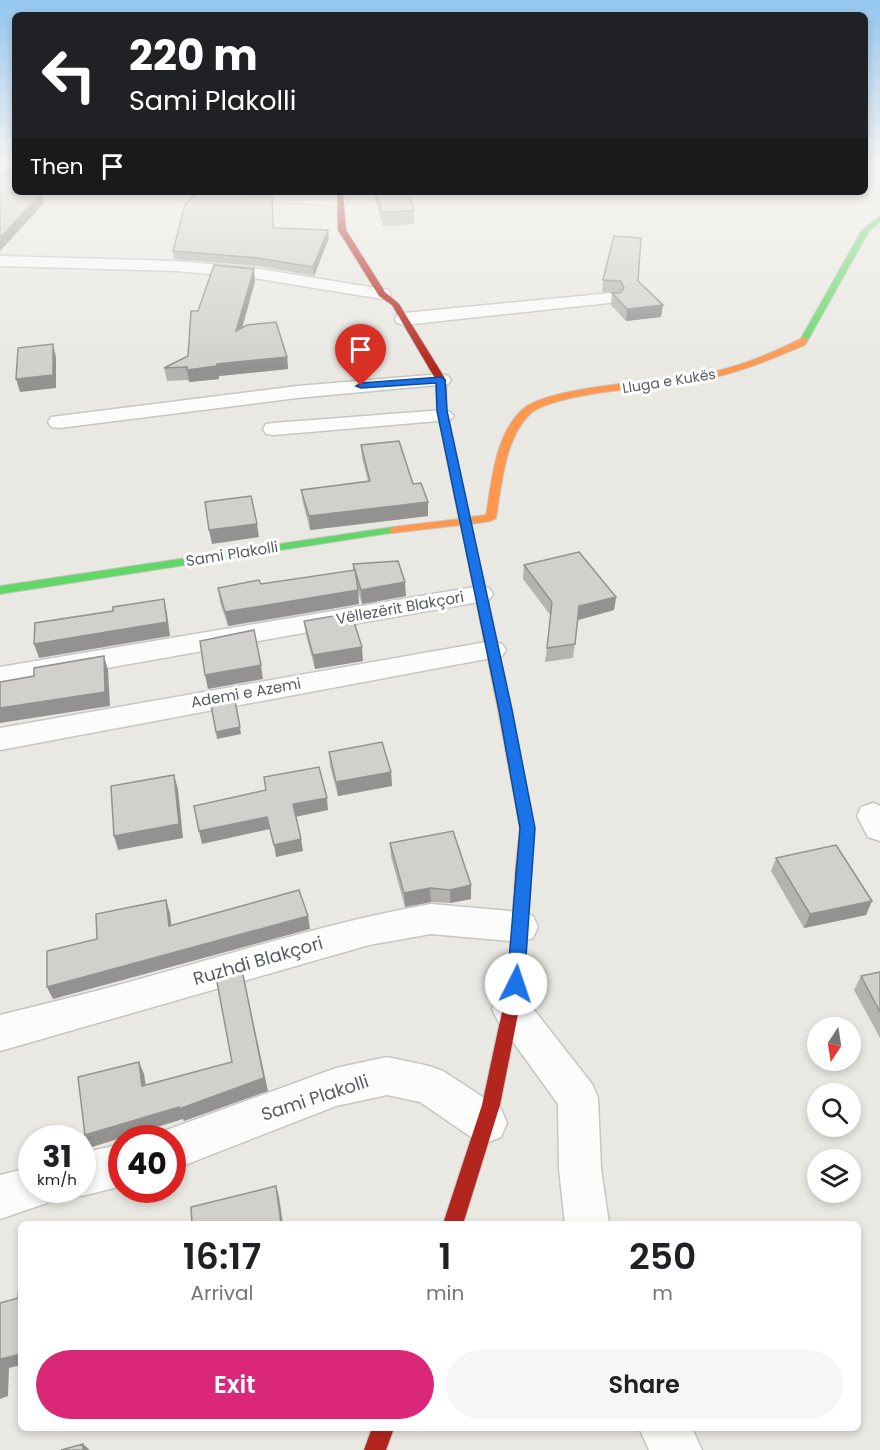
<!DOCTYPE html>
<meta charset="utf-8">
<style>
:root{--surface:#fff;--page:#f6f6f6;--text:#202124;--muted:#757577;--accent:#db2777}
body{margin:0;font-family:Poppins,sans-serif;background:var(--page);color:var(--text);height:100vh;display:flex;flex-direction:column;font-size:22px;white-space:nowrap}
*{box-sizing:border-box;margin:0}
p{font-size:20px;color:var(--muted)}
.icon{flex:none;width:33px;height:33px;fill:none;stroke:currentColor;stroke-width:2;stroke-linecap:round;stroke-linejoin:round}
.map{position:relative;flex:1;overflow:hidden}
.drawer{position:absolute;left:18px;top:1221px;width:843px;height:210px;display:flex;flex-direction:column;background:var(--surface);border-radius:9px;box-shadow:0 3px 9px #0003}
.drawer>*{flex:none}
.guide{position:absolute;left:12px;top:12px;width:856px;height:183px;border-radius:9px;box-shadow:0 3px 9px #0003;background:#202124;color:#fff;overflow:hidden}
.needle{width:39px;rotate:192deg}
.controls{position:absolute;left:807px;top:1017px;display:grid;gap:12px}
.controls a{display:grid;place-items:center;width:54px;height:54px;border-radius:50%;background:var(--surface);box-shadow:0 3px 9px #0003;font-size:30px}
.speed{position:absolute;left:18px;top:1125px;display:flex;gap:12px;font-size:30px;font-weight:700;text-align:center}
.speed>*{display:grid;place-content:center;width:78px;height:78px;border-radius:50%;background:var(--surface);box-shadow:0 3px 9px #0003;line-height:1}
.speed small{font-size:15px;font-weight:400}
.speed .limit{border:9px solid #d22;background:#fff;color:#111}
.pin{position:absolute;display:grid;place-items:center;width:51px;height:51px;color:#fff;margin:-62px -26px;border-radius:50% 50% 50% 0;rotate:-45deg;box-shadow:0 0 6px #0007}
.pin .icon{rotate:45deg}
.me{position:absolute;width:66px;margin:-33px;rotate:4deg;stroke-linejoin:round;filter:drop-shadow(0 0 4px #0008)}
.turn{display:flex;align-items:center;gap:21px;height:126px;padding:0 18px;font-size:27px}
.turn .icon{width:78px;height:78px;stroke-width:2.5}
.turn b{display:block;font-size:42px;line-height:51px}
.then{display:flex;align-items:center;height:57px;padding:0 18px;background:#0003;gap:12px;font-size:22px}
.eta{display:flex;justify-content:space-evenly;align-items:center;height:102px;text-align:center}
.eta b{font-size:36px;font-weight:600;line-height:42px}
.action{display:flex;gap:12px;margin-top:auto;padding:12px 18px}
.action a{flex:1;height:69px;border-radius:36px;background:var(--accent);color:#fff;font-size:24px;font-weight:600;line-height:69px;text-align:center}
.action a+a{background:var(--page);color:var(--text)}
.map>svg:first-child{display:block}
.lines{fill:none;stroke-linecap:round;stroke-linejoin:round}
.street-casing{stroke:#c6c6c4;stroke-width:3}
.fast-casing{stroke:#c5c6c4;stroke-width:2}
.slow-casing{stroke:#c5c6c4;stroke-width:2}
.jam-casing{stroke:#c5c6c4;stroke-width:2}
.street{fill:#fcfcfb;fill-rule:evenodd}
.fast{fill:#63d668;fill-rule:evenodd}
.slow{fill:#ff974d;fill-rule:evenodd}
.jam{fill:#b3261e;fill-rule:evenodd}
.wall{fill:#b5b3b0}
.shaded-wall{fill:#939290}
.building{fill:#d2d0cd;stroke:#939290;stroke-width:1.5}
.route{fill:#1a73e8;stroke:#114b97;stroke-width:1.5}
.labels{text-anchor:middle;stroke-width:6;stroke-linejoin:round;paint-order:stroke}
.far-street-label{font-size:14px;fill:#585c61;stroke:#fff}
.street-label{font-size:15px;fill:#585c61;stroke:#fff}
.near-street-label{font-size:18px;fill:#585c61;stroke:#fff}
</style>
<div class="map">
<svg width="880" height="1450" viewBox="0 0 880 1450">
<rect width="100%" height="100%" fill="#eae8e2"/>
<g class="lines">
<defs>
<g id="street">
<path d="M191,192h78l71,4 8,5 -8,5 -142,-10z"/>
<path d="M0,256l176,5 78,7 128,21 6,1 3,4 -3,4 -6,1 -128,-21 -78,-7 -176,-5z"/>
<path d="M612,293l6,1 3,4 -3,4 -214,23 -7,-2 -2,-4 2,-4 7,-2z"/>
<path d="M441,374l7,2 3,4 -3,4 -151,14 -238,30 -8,-1 -3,-5 3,-5 8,-1 238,-30z"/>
<path d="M443,410l7,2 4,4 -4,4 -176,15 -8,-1 -3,-5 3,-5 8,-1z"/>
<path d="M480,586l9,2 4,6 -4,6 -489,87v-20z"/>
<path d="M492,641l10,3 4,6 -4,6 -502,94v-22z"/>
<path d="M873,803l7,3v35l-12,-4 -11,-21 4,-9z"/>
<path d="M431,904l89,8 13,4 5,11 -5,11 -13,4 -89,-8 -62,11 -369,106v-36c49,-12 98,-24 147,-38 94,-26 187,-56 284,-73z"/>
<path d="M511,992l13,5 68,87 6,14 3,71 8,55h-44l-6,-55 -1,-65 -60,-83 -6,-12 6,-12z"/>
<path d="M387,1057l42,9 14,5 58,38 6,14 -6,14 -15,6 -15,-6 -51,-35 -33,-7 -51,11 -164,64v-32h-17l2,-4 15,-6 164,-60z"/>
<path d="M122,1144v42l-40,10 -15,-6h15v-37z"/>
<path d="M32,1167v23h21l-6,13 -47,16v-44z"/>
<path d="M639,1428h53l10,22h-53z"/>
</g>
<g id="fast">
<path d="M880,216v6l-11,9 -61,109 -7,2 -1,-2 62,-110z"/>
<path d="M393,527l5,3 -1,2 -397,62v-8z"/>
</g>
<path id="slow" d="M804,337l4,3 -3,5c-29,12 -59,25 -90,32 -39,9 -163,14 -186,38 -25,26 -27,69 -33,103l-5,3 -20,3 41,186 22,118 -2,36 -3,4 -5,2 -5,-2 -3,-4 4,-36 -22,-118 -37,-185 -68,8 -5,-3 5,-3 66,-8 -16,-80 2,-2 8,2 17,78 16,-2c6,-34 9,-81 37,-106 27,-23 140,-28 179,-35 35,-6 71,-21 102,-37z"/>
<g id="jam">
<path d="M337,192h6l3,38 39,62 14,12 47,76 1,31 6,28 -2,2 -8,-2 -6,-28 -1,-31 -44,-75 -13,-9 -41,-66z"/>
<path d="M524,858l5,2 3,4 -8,120 -24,121 -37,119h-20l39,-119 26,-121 8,-120 3,-4z"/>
<path d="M372,1428h22l-8,22h-22z"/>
</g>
</defs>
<!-- street casing -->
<use href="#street" class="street-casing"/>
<!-- fast casing -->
<use href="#fast" class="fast-casing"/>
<!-- slow casing -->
<use href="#slow" class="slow-casing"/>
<!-- jam casing -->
<use href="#jam" class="jam-casing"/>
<!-- street -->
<use href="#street" class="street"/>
<!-- fast -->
<use href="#fast" class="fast"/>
<!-- slow -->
<use href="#slow" class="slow"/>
<!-- jam -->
<use href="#jam" class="jam"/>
</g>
<!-- wall -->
<g class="wall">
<path d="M375,192h33l6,19v13l-31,2 -8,-27z"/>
<path d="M272,196l1,32 56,10 -15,38 -55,-10 -85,-7 -1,-8z"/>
<path d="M603,280l35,1 23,36 -35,4 -15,-16 1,-12h7l-17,-1z"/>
<path d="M255,281l-13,47 45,29 1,12 -69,7v3l-30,3v-2l-22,1 -3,-13 24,-12 10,-45z"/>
<path d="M361,445l52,39 15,32 -118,14 -7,-27 -2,-13 67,-9 -6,-23z"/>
<path d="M353,564l53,32 -44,8 -4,-12 1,12 -131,22 -8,-24 -2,-14 43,-4 92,-13z"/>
<path d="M524,565l92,32 -2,13 -36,10 -5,38 -28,4 6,-46 -28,-37z"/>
<path d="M304,621l59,40 -48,8 -9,-34z"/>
<path d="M329,752l62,20 1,14 -54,10 -8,-30z"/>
<path d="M390,843l81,56 -21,4 -19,-1 -26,5 -14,-50z"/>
<path d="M776,858l90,57 -62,13 -33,-57z"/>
<path d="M880,972v66l-26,-48 7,-14z"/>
</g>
<!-- shaded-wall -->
<g class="shaded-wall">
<path d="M14,167l1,9 -14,2 -1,-10z"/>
<path d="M42,193l2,10 -44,48v-13z"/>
<path d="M328,230l1,8 -15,38 -1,-9z"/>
<path d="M254,269l1,12 -17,62 -2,-12z"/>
<path d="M663,305l-2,12 -35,4 1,-12z"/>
<path d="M53,344l3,13v31l-36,4 -4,-13z"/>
<path d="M287,357l1,12 -69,7v3l-30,3 -2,-12 30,-6z"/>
<path d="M428,502v14l-118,14 -1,-14z"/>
<path d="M257,524l2,13 -47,7 -3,-14z"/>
<path d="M405,582l1,14 -44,8 -1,-14z"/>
<path d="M358,590l1,14 -131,22 -3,-14z"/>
<path d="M616,597l-2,13 -36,10 1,-14z"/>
<path d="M164,599l3,14 3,23 -131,22 -5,-14z"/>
<path d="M362,647l1,14 -48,8 -2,-14z"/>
<path d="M104,656l4,14 2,36 -110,17v-15z"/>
<path d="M261,665l2,14 -55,10 -3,-14z"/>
<path d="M240,727l1,7 -24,5 -1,-7z"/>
<path d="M391,772l1,14 -54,10 -2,-14z"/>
<path d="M174,775l4,14 5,49 -65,12 -4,-14z"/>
<path d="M327,798l1,12 -33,7 -2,-13z"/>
<path d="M267,817l3,12 -68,15 -3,-13z"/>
<path d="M301,839l2,12 -27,6 -2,-12z"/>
<path d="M471,885v14l-21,4v-13z"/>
<path d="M430,888l1,14 -26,5 -1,-14z"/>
<path d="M166,900l4,13 3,26 -4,-13z"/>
<path d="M872,901l-6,14 -62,13 6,-14z"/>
<path d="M308,916l2,13 -257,70 -6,-12z"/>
<path d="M242,970l26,121 -84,30 -1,-2 -91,28 -7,-12 94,-28 85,-29z"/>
<path d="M139,1062l5,12 4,25 -6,-13z"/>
<path d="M276,1186l3,11 4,27h-2z"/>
<path d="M21,1354v11l-12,3 -1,28 -8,3v-40z"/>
<path d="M83,1444l7,6h-7z"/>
</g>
<!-- building -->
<g class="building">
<path d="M2,164h13v23l-4,6h31l-42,45v-58l14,-2v-11l-14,1z"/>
<path d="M197,192h17l58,4 1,32 55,2 -15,37 -55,-9 -85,-7 12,-46z"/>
<path d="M376,192h32l6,19 -32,1z"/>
<path d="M614,236l27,2 -3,43 25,24 -36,4 -15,-16h8l4,-5 -3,-7 -18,-1z"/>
<path d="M214,265l40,4 -18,62 11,-6 29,-3 11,35 -70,7v2l-30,4v-3l-23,1 24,-12 3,-45h7z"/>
<path d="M53,344v31l-37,4 2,-31z"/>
<path d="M399,441l14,43 8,-1 7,19 -119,14 -8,-26 69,-9 -9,-36z"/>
<path d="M251,496l6,28 -48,6 -4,-28z"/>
<path d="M579,552l37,45 -37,9 -4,38 -28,4 5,-46 -28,-37z"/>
<path d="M398,561l7,21 -44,8 -8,-26z"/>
<path d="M355,570l3,20 -133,22 -7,-24 41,-8 2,4z"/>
<path d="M164,599l3,23 -133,22 1,-21 78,-12v-4z"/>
<path d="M351,613l11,34 -49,8 -9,-34z"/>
<path d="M254,630l7,35 -56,10 -5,-34z"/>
<path d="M104,656l1,36 -105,16v-26l34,-6v-8z"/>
<path d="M235,701l5,26 -24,5 -5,-27z"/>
<path d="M382,742l9,30 -55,10 -7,-30z"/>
<path d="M319,767l8,31 -34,6 8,35 -27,6 -7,-28 -68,14 -5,-25 72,-16 -2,-13z"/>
<path d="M174,775l5,49 -65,12 -3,-50z"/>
<path d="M453,831l18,54 -21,5 -20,-2 -26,5 -14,-50z"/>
<path d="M836,845l36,56 -62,13 -34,-56z"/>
<path d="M299,890l9,26 -261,71v-36l50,-12 -1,-25 70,-14 3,26z"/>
<path d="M242,970l22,108 -85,31v-2l-94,28 -7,-58 61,-15 3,24 90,-24 -16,-85z"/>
<path d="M880,972v40l-19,-36z"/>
<path d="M276,1186l5,38h-89l-1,-17z"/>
<path d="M19,1285h2v69l-21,5v-56l18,-5z"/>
<path d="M83,1444v6h-22z"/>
</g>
<!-- sky -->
<linearGradient id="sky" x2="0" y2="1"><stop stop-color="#93c5ee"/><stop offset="0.45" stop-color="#f6f5f2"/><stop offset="1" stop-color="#f6f5f2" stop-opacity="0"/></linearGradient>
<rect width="880" height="367" fill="url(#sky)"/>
<!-- route -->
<path class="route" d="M441,377l4,3 2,31 65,299 23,118 -11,156 -2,6 -6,2 -6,-2 -3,-6 13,-156 -21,-118 -62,-299 -1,-28 -75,5 -5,-2 5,-3z"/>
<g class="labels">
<!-- far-street labels -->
<g class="far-street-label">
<text transform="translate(669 381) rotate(-9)" y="5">Lluga e Kukës</text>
</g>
<!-- street labels -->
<g class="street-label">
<text transform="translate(232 554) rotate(-9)" y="5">Sami Plakolli</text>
<text transform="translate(400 608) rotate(-10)" y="5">Vëllezërit Blakçori</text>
<text transform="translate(246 693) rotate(-10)" y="5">Ademi e Azemi</text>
</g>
<!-- near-street labels -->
<g class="near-street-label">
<text transform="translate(258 961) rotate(-16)" y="6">Ruzhdi Blakçori</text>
<text transform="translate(315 1098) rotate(-18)" y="6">Sami Plakolli</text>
</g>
</g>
</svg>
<div class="controls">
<a><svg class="needle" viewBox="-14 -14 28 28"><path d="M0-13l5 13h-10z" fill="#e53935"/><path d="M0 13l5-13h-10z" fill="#757577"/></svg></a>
<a><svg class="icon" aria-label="search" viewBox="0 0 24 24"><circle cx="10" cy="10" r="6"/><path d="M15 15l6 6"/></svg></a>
<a><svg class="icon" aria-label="layers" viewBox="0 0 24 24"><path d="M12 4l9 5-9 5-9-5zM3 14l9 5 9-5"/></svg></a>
</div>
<div class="speed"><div>31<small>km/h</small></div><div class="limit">40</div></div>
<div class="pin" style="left:361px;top:386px;background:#d93025"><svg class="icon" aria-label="arrive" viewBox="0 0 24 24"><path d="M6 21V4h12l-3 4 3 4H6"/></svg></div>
<svg class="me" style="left:516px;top:984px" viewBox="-20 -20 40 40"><circle r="19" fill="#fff"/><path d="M0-13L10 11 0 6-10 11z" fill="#1a73e8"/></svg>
<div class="guide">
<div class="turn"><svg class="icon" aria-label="left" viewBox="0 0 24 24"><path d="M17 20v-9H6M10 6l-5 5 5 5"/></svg><div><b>220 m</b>Sami Plakolli</div></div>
<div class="then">Then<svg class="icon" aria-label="arrive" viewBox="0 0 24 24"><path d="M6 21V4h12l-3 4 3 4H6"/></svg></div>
</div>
<section class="drawer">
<div class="eta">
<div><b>16:17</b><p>Arrival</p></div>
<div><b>1</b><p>min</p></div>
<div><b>250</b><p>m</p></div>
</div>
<div class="action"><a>Exit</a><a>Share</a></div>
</section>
</div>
